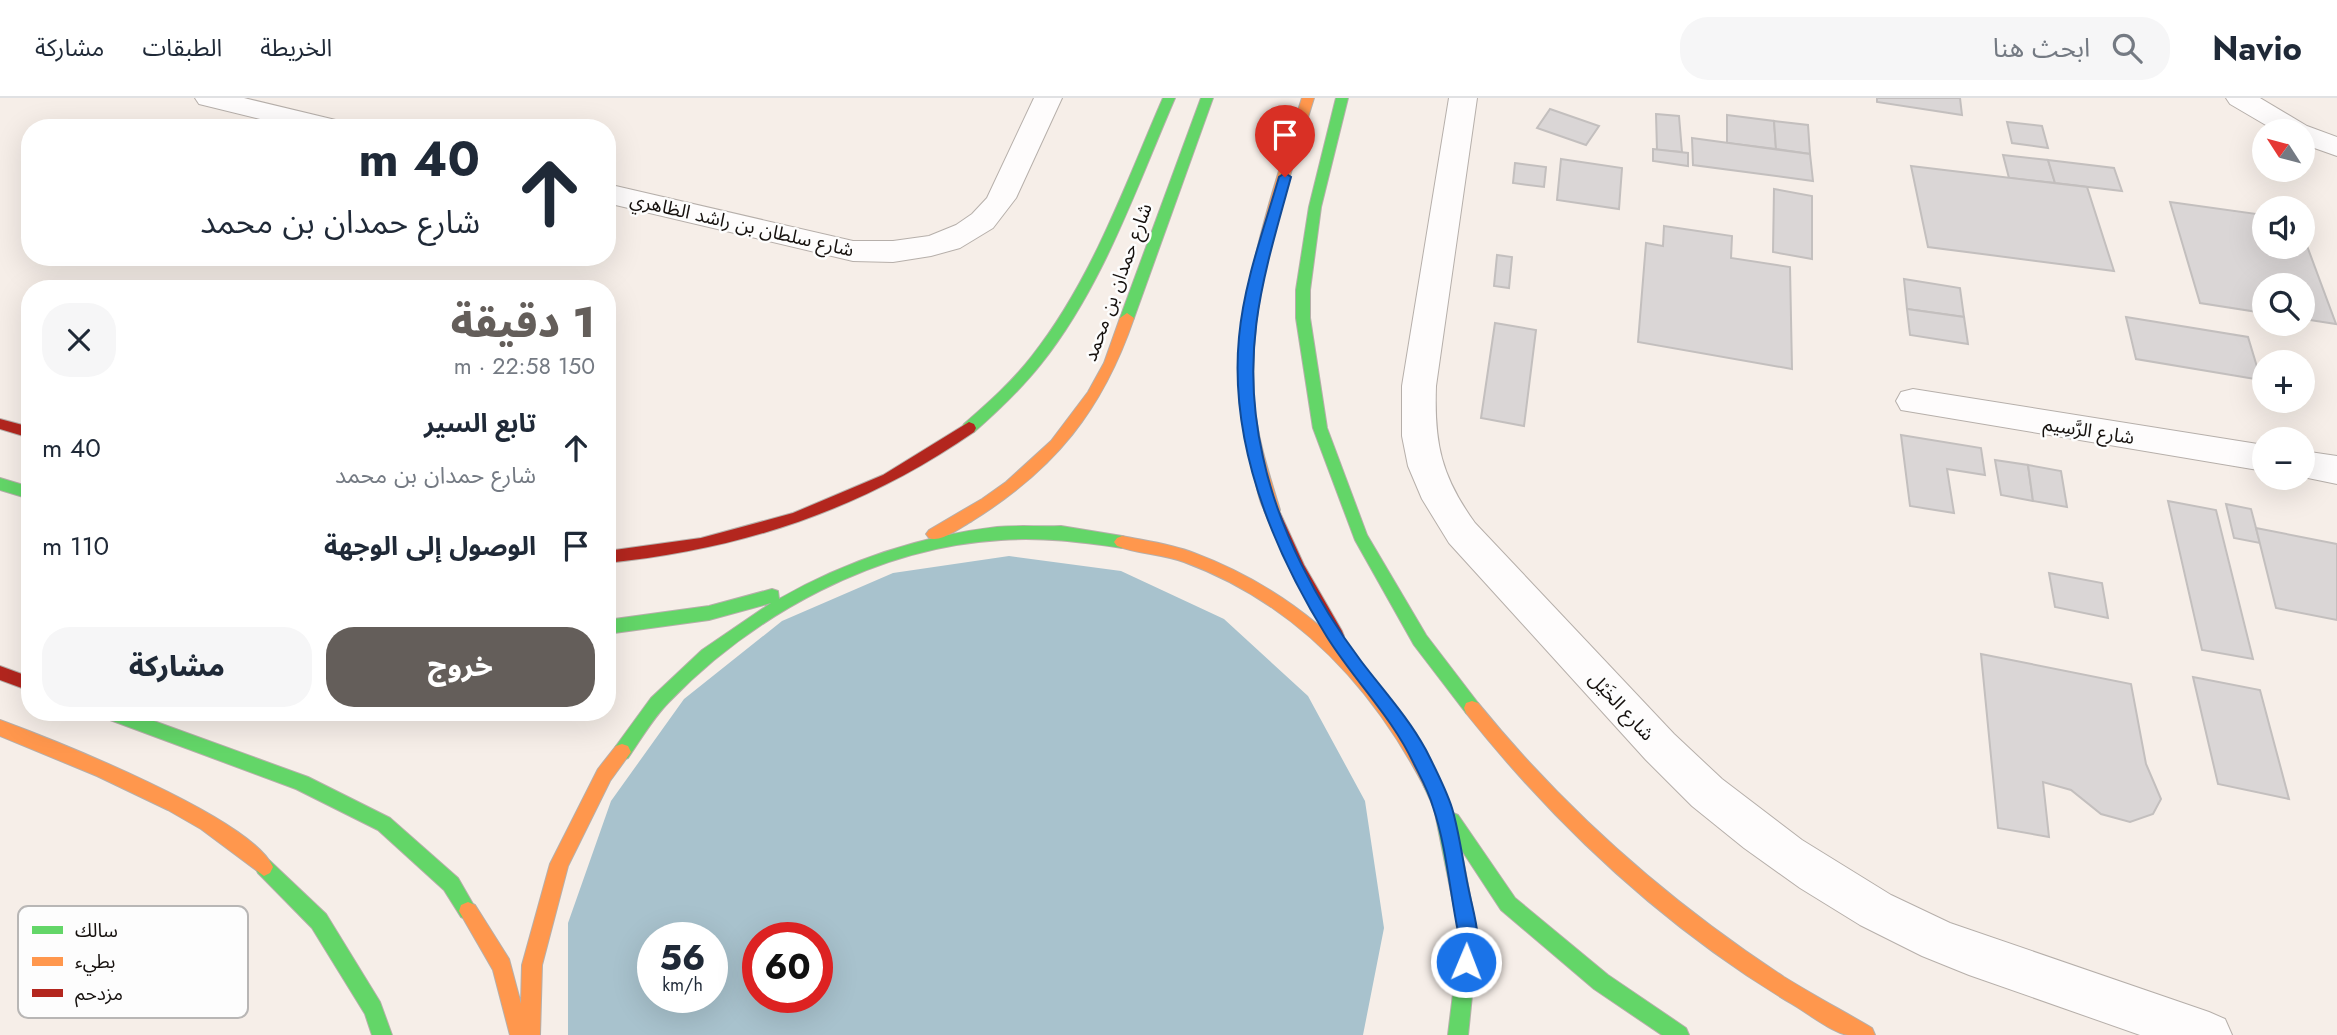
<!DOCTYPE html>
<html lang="ar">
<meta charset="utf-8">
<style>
:root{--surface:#fff;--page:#f6f6f7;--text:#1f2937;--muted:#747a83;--line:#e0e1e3;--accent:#645e5a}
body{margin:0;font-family:Jost,"Noto Sans Arabic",sans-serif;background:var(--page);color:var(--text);direction:rtl;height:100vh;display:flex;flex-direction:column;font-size:26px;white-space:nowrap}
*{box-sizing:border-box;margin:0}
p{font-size:23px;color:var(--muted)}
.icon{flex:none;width:38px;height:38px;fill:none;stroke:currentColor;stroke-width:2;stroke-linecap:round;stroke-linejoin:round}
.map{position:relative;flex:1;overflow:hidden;direction:ltr}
.details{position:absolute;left:21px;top:182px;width:595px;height:441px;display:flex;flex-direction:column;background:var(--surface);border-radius:28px;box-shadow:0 7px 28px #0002;direction:rtl}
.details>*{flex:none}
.top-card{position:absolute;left:21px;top:21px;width:595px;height:147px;border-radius:28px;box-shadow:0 7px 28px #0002;direction:rtl;background:#fff;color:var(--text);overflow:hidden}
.needle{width:46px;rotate:306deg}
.buttons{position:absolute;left:2252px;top:21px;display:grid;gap:14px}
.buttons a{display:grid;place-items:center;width:63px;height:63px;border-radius:50%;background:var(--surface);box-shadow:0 7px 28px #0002;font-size:35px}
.speed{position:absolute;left:637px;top:824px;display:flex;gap:14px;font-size:35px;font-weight:700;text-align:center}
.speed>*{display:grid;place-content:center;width:91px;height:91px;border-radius:50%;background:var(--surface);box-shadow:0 7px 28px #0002;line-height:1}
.speed small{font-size:18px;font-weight:400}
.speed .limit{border:10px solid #d22;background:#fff;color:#111}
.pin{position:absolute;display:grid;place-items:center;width:60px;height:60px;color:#fff;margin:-72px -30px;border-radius:50% 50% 50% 0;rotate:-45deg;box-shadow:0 0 7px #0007}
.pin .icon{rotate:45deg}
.me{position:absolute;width:77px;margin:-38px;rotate:1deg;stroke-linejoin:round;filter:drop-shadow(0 0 5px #0008)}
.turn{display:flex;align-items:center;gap:24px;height:147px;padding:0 21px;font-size:32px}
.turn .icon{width:91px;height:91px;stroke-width:2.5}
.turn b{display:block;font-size:49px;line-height:60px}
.round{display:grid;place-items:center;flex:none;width:74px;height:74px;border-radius:28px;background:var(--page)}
.headline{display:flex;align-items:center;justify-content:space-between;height:119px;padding:0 21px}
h1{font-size:42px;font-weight:800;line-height:52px;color:var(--accent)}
.cta{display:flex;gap:14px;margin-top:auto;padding:14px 21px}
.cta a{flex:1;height:80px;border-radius:28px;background:var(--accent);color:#fff;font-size:28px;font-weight:800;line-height:80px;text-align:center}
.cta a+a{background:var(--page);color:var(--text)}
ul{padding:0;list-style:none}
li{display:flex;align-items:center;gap:21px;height:98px;padding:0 21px}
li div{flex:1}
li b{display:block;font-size:26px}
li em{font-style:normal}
header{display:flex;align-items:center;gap:42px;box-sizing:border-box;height:98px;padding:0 35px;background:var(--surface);border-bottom:2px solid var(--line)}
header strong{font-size:33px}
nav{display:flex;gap:38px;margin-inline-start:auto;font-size:24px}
.search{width:490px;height:63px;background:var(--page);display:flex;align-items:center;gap:18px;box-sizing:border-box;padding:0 24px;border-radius:28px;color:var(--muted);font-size:26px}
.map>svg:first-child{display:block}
.water{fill:#a8c2cd;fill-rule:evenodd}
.building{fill:#dad6d6;stroke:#c3bfbe;stroke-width:2}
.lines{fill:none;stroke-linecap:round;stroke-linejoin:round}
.street-casing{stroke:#b6afaa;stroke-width:2}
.fast-casing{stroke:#b6afaa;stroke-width:2}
.slow-casing{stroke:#b6afaa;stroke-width:2}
.jam-casing{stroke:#b6afaa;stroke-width:2}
.street{fill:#fefcfc;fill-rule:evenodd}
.fast{fill:#63d668;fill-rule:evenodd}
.slow{fill:#ff974d;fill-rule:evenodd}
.jam{fill:#b3261e;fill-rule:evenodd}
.route{fill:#1a73e8;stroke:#114b97;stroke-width:2}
.labels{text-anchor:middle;stroke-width:5;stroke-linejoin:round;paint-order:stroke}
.street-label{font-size:19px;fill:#16110e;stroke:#fdfdfd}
.key{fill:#fdfdfd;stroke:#b8b6b5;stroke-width:2}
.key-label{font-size:19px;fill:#16110e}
</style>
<header>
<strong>Navio</strong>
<div class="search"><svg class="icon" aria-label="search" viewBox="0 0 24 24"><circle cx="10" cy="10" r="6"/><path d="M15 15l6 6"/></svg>ابحث هنا</div>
<nav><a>الخريطة</a><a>الطبقات</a><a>مشاركة</a></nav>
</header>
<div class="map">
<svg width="2337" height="937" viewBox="0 0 2337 937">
<rect width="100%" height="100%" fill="#f6eee8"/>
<!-- water -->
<path class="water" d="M1009,458l112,15 103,48 84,77 57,105 19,127 -21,107h-795v-112l43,-122 73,-102 98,-78 111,-48zM653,840h59v60h-59zM758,840h59v60h-59z"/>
<!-- building -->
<g class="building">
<path d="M1877,0h83l2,17 -85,-13z"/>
<path d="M1550,11l49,17 -13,19 -49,-17z"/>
<path d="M1656,16l23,2 3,36 -25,-2z"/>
<path d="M1727,17l47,6 2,28 -49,-6z"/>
<path d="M1774,23l34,4 2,29 -34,-5z"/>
<path d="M2007,24l35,4 6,22 -36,-5z"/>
<path d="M1692,40l118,16 3,27 -120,-16z"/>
<path d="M1653,51l35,4v13l-35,-5z"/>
<path d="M2003,57l45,5 7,23 -46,-5z"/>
<path d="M1561,61l61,9 -3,41 -62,-9z"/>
<path d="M2048,62l66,8 8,23 -67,-8z"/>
<path d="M1515,65l31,4 -2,20 -31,-4z"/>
<path d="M1911,68l176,21 27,84 -186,-24z"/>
<path d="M1774,91l38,7v63l-39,-7z"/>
<path d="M2170,104l94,13v32h39v-12l33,89 -33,-5v-34h-39v28l-64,-10z"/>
<path d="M1664,128l68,10 -1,22 59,9 2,102 -154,-27 8,-99 17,3z"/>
<path d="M1497,157l15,2 -3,31 -15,-2z"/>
<path d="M1904,181l56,9 4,29 -57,-8z"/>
<path d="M1907,211l57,8 4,27 -58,-9z"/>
<path d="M2126,219l122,20 13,43 -125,-21z"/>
<path d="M1495,225l41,7 -12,96 -43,-8z"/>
<path d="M1901,337l80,13 4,27 -38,-6 7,44 -44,-7z"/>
<path d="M1995,362l33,5 5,36 -32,-6z"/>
<path d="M2028,367l33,6 6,36 -34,-6z"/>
<path d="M2168,403l48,9 37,149 -51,-9z"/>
<path d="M2226,406l25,5 9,34 -26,-5z"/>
<path d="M2256,430l81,16v76l-61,-12z"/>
<path d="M2049,475l53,10 6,35 -53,-11z"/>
<path d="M1981,556l150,30 15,80 15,35 -8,15 -23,8 -29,-8 -30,-24 -28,-8 6,55 -51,-9z"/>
<path d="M2193,579l67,13 29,109 -71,-15z"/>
</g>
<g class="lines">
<defs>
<g id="street">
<path d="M195,0h49l100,24 4,6h-51l-98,-24z"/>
<path d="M1034,0h28l-46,100 -23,30 -33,20 -29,8 -38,6 -40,-1 -246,-58v-19l246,57h40l36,-5 27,-11 16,-11 15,-16z"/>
<path d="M1449,0h28l-41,288c-2,57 5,90 39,137l199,211 48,45 80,61 89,55 59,28 259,89 16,7 7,16h-92l-171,-60 -47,-19 -62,-31 -60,-37 -56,-40 -52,-42 -46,-46 -197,-217 -27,-44 -14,-33 -6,-30v-50z"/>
<path d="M2226,0h34l47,28 30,11v19l-34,-12v-13h-27l-46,-27z"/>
<path d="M1913,291l351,56v26l-363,-61 -5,-9 5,-9z"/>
<path d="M2303,353l34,5v28l-34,-7z"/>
</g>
<g id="fast">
<path d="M1163,0h12c-39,90 -72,188 -134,266 -20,25 -43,47 -67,68h-10l-2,-4 2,-4c24,-21 48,-42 68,-68 60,-76 93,-171 131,-258z"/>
<path d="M1201,0h12l-79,220 -2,3h-10l-2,-3z"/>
<path d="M1336,0h12l-27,109 -11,83v28l17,110 40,107 59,100 52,68 2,5 -2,5 -6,2 -6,-2 -52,-68 -59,-105 -42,-112 -17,-110v-28l13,-83z"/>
<path d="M0,380l30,9v12l-30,-9z"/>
<path d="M1061,428l61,10 5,2 3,4 -3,4 -5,2c-41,-6 -80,-11 -121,-8 -124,7 -247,74 -332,162 -16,16 -28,37 -41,56l-6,2 -6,-2 -3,-6 3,-6 35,-48 51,-48 69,-47 -62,17 -102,14v-14l102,-14 63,-17 6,2 1,8c67,-38 141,-63 218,-72 21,-2 43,0 64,-1z"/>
<path d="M100,614h29l179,65 82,41 68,60 19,33 -2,6 -7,3 -7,-3 -17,-27 -66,-60 -82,-41 -194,-72z"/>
<path d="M1432,678l6,2 15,35 5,2 57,83 93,77 78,53 3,7h-27l-68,-46 -93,-79 -40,-61 17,88 -10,98h-20l12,-98 -26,-129 -11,-24 3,-6z"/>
<path d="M264,760l6,3 56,53 54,88 12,33h-20l-7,-21 -53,-86 -54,-55 -3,-6 3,-6z"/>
</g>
<g id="slow">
<path d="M1302,0h12c-30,98 -67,199 -60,303 3,37 15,73 26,109l-8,6c-12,-4 -14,-26 -17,-37 -39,-130 8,-257 47,-381z"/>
<path d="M1127,215l7,5c-32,93 -79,151 -162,203 -11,6 -31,22 -43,17l-3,-4 3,-4 53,-31 24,-17 45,-41 37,-49 16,-29 16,-45z"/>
<path d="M1122,438c24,5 49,8 72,17 112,42 190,121 244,225l3,6 -3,6 -6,2 -6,-2c-53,-103 -131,-187 -242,-228 -22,-8 -46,-8 -67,-16l-3,-4 3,-4z"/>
<path d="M1472,603l6,2c87,107 190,198 306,274 29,18 59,34 88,51l3,7c-9,0 -18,0 -27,0 -15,-2 -42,-23 -56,-31 -125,-75 -235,-177 -326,-291l-2,-5 2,-5z"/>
<path d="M0,622c54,20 252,98 273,147l-3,6 -6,3 -63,-47 -33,-19 -71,-34 -97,-40z"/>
<path d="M622,646l6,2 3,6 -21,29 -42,85 -26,99 -2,70h-30l-17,-65 -34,-59 2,-6 7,-3 7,3 34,54 12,45 1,-39 28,-101 48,-95 18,-23z"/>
</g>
<g id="jam">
<path d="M0,321l30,8v11l-30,-9z"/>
<path d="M969,324l5,2 2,4 -2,4c-113,78 -231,117 -367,131v-12l94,-13 92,-25 90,-38z"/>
<path d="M1272,406l5,2 27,59 38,66 2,5 -2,5 -6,2 -6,-2 -41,-74 -25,-57z"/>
<path d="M0,568l30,11v14l-30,-11z"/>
</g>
</defs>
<!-- street casing -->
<use href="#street" class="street-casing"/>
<!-- fast casing -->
<use href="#fast" class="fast-casing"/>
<!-- slow casing -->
<use href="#slow" class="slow-casing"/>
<!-- jam casing -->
<use href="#jam" class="jam-casing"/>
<!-- street -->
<use href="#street" class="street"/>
<!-- fast -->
<use href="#fast" class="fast"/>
<!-- slow -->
<use href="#slow" class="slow"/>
<!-- jam -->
<use href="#jam" class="jam"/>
</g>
<!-- route -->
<path class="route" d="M1285,75l6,4c-28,101 -52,174 -28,280 15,71 54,146 98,204 22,29 47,56 65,89 9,18 20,39 26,58 8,27 11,56 17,83 5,25 15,52 4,77l-7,3 -7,-3c-4,-12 2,-23 -1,-36 -8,-40 -12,-87 -25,-125 -4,-15 -12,-29 -19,-43 -22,-47 -60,-84 -87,-127 -55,-89 -98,-194 -88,-300 5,-55 25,-108 40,-160z"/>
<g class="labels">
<!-- street labels -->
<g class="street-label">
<text transform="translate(742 126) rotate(13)" y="7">شارع سلطان بن راشد الظاهري</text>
<text transform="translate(1117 184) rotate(-70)" y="7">شارع حمدان بن محمد</text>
<text transform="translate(2089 332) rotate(9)" y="7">شارع الرَّسِيم</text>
<text transform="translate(1622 608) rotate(47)" y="7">شارع الخَيْل</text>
</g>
</g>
<!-- legend -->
<rect x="18" y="808" width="230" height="112" rx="10" class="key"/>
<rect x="32" y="828" width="31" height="8" fill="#63d668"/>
<rect x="32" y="859" width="31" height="9" fill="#ff974d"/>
<rect x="32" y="891" width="31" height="8" fill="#b3261e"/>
<g class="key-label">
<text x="75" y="839">سالك</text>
<text x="75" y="870">بطيء</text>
<text x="75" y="902">مزدحم</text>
</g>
</svg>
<div class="buttons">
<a><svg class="needle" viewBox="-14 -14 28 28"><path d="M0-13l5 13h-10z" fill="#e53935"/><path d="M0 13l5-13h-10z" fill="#747a83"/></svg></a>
<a><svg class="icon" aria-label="sound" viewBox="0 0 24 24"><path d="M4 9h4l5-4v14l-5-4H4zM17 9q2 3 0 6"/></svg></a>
<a><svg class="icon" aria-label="search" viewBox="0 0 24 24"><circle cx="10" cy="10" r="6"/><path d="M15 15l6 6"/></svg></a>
<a>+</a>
<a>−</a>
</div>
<div class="speed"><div>56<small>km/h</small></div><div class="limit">60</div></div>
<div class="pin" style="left:1285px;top:79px;background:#d93025"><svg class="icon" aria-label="arrive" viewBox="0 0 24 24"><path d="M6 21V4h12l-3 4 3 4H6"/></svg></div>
<svg class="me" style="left:1466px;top:864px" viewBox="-20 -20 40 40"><circle r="17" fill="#1a73e8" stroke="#fff" stroke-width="3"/><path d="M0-11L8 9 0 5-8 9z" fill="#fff"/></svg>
<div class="top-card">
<div class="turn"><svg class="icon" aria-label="ahead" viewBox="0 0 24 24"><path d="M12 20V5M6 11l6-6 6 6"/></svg><div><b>40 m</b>شارع حمدان بن محمد</div></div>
</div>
<section class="details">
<div class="headline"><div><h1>1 دقيقة</h1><p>150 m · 22:58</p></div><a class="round"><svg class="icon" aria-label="close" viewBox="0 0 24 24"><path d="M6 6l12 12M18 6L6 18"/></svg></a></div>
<ul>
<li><svg class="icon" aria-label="ahead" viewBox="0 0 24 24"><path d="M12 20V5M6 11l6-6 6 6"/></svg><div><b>تابع السير</b><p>شارع حمدان بن محمد</p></div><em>40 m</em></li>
<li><svg class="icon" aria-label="arrive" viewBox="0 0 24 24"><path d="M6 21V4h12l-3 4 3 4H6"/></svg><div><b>الوصول إلى الوجهة</b></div><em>110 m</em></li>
</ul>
<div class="cta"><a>خروج</a><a>مشاركة</a></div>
</section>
</div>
